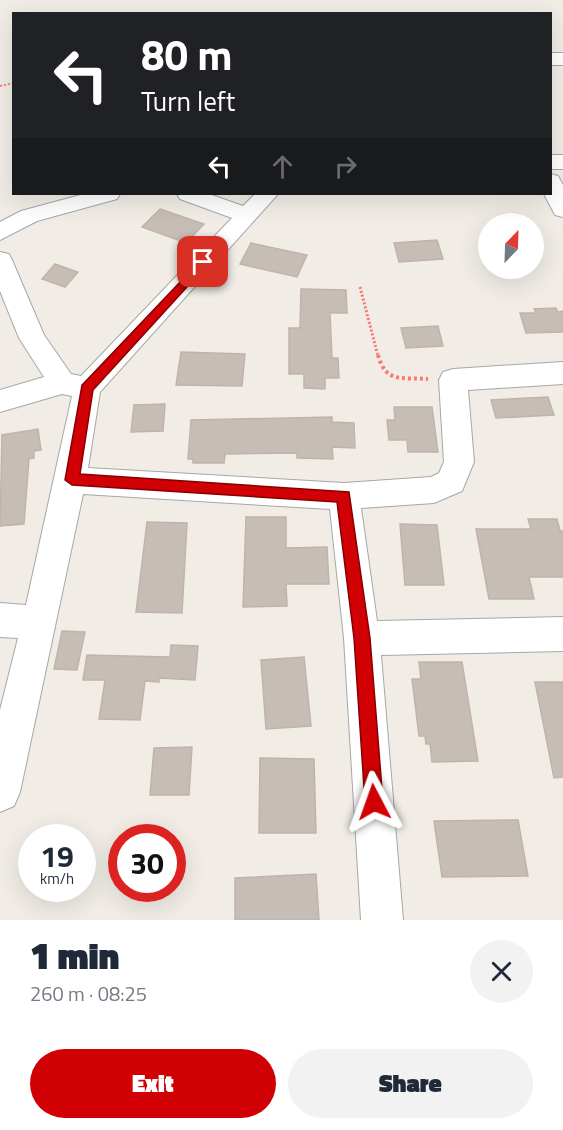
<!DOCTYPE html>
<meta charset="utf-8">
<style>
:root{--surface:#fff;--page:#f2f2f3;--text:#1f2937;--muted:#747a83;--accent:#d00004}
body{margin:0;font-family:"Titillium Web",sans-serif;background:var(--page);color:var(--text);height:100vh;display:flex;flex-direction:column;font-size:22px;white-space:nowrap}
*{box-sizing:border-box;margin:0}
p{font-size:20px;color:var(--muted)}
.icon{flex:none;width:33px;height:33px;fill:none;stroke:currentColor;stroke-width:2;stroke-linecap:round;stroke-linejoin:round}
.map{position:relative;height:920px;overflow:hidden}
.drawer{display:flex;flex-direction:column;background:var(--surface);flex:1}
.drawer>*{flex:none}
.guide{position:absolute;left:12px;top:12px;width:540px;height:183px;border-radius:0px;box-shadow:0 6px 24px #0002;background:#202124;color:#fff;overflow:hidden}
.needle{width:39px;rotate:23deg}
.fabs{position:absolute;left:478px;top:213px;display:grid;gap:12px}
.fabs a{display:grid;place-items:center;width:66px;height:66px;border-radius:50%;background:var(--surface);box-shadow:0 6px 24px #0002;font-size:30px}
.speed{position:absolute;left:18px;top:824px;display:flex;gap:12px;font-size:30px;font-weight:700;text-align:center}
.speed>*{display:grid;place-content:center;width:78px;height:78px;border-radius:50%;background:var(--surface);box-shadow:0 6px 24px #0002;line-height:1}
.speed small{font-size:15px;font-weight:400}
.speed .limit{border:9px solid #d22;background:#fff;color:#111}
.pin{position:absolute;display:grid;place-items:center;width:51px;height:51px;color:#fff;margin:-26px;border-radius:12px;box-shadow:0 3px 9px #0006}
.me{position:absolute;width:66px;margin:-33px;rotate:356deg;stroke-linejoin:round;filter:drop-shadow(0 0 4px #0008)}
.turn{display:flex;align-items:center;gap:21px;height:126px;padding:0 30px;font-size:27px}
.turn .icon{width:78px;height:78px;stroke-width:2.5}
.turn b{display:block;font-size:42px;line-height:51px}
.lanes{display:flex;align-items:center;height:57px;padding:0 30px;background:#0003;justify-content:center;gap:30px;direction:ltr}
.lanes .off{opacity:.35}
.round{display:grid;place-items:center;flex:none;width:63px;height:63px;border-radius:32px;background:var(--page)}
.summary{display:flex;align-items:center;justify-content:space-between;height:102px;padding:0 30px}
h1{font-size:36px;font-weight:800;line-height:45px}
.primary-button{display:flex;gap:12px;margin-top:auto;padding:12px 30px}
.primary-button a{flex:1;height:69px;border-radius:36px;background:var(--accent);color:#fff;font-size:24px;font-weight:800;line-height:69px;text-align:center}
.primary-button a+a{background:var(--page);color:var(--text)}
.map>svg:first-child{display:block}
.building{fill:#c5bdb6;stroke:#c2b3a9;stroke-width:1.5}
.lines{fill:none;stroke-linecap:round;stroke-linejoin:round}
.minor-casing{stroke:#a7a7a7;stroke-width:2}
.path-far2{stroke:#fa7a6e;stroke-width:2;stroke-dasharray:2 2;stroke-linecap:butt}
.path-far1{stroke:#fa7a6e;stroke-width:3;stroke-dasharray:2 2;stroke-linecap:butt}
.path{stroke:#fa7a6e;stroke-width:4;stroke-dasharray:3 3;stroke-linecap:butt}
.minor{fill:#fff;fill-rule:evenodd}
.route{fill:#d00004;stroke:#870003;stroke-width:1.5}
</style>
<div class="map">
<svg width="563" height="920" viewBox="0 0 563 920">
<rect width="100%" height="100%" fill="#f1ede6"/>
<!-- building -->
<g class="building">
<path d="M160,209l44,15 -18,19 -44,-16z"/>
<path d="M437,240l6,19 -44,3 -5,-19z"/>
<path d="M251,243l56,12 -10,22 -57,-13z"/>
<path d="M55,264l23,8 -13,15 -23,-8z"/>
<path d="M301,289l45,1 1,23h-17l2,45h6l1,20h-14v11l-21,-1v-14h-15v-46h11z"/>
<path d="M556,308l2,4 5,-1v21l-37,1 -6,-20h16l-2,-4z"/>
<path d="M438,326l5,20 -37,2 -5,-20z"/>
<path d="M181,352l64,2 -3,32 -66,-1z"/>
<path d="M548,397l6,18 -58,3 -5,-18z"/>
<path d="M165,404l-2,27 -32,1 3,-27z"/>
<path d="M394,407h38l6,45h-30l-1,-12h-18l-2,-20h8z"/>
<path d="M332,417v5l22,1 1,25 -23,-1 1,12 -36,-1v-5l-72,1 -1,9h-31v-4h-5l3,-39z"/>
<path d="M38,429l3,21 -7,1v7l-5,1 -5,65 -24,2 2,-91z"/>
<path d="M246,517h40v31l41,-1 2,37h-43l1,22 -44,1z"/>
<path d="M528,519h29l3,12h3v46h-34l5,22h-45l-13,-70h55z"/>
<path d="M147,522l40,1 -5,90 -46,-1z"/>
<path d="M400,524l37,1 7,60h-39z"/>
<path d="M62,631l23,1 -8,38 -23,-1z"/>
<path d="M171,645l27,1 -3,34 -36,-2v4l-14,-1 -5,39 -41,-1 6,-39h-22l4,-25 83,2z"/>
<path d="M304,657l7,69 -45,3 -5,-69z"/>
<path d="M419,662h43l16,99 -46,1 -2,-18h-4l-1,-8h-6l-7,-57h9z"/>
<path d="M535,682h28v95l-9,1z"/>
<path d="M192,747l-3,48h-39l4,-47z"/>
<path d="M260,758l54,1 2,74h-57z"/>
<path d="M518,820l10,56 -86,1 -8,-56z"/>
<path d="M316,874l3,46h-84v-42z"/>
</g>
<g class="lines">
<defs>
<g id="minor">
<rect x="550" y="53" width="13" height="12"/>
<rect x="550" y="155" width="13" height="14"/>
<path d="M550,174l8,2 5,9v32l-8,-2 -11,-21h6z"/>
<path d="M84,194h36l-3,5 -80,22 -37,19v-18l21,-11z"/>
<path d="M177,194h32l34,12 12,-12h23l-178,198 -12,76 256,15 87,-6 8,-4 5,-11 -5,-82 4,-8 10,-3 110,-7v22l-95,6 6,72 -12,29 -28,12 -73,5 16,113 186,-4v34l-182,4 22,265h-42l-17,-282 -14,-129 -247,-15 -63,298 -6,14 -14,6v-102l18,-72 -18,-1v-34l26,2 46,-209 -10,-2 -62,18v-22l44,-13 -25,-39 -19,-47v-39l9,2 3,6 32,75 27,39 10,2 151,-158 -52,-19z"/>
</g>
</defs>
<!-- minor casing -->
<use href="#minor" class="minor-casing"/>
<!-- path-far2 -->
<path class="path-far2" d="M0,86l14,-3"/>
<!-- path-far1 -->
<path class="path-far1" d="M360,287l18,69"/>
<!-- path -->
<path class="path" d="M378,355c8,29 24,22 50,24"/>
<!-- minor -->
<use href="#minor" class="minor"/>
</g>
<!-- route -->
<path class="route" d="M203,258l6,4 -2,3 -114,125 -13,84 269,18 21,146 13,164 -3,7 -6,2 -7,-2 -2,-7 -11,-164 -17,-136 -265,-17 -7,-5 17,-95z"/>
</svg>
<div class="fabs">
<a><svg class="needle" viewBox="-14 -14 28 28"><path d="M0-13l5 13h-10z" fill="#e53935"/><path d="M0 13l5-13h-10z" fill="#747a83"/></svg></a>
</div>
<div class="speed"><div>19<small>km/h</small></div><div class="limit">30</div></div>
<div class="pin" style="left:203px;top:262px;background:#d93025"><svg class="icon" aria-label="arrive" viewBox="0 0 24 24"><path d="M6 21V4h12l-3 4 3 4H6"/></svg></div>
<svg class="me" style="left:374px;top:802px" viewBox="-20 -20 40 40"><path d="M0-17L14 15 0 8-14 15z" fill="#d00004" stroke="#fff" stroke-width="4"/></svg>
<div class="guide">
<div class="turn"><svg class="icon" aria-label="left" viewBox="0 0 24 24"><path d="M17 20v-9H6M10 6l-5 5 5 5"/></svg><div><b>80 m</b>Turn left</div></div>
<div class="lanes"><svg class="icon" aria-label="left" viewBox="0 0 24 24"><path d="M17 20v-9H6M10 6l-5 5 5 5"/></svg><svg class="icon off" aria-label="ahead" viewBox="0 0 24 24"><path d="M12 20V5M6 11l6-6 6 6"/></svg><svg class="icon off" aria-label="right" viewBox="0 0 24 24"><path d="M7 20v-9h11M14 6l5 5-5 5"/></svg></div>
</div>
</div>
<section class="drawer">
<div class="summary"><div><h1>1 min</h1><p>260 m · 08:25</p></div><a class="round"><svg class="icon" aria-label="close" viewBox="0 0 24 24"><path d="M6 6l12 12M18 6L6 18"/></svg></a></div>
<div class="primary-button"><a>Exit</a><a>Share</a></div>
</section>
